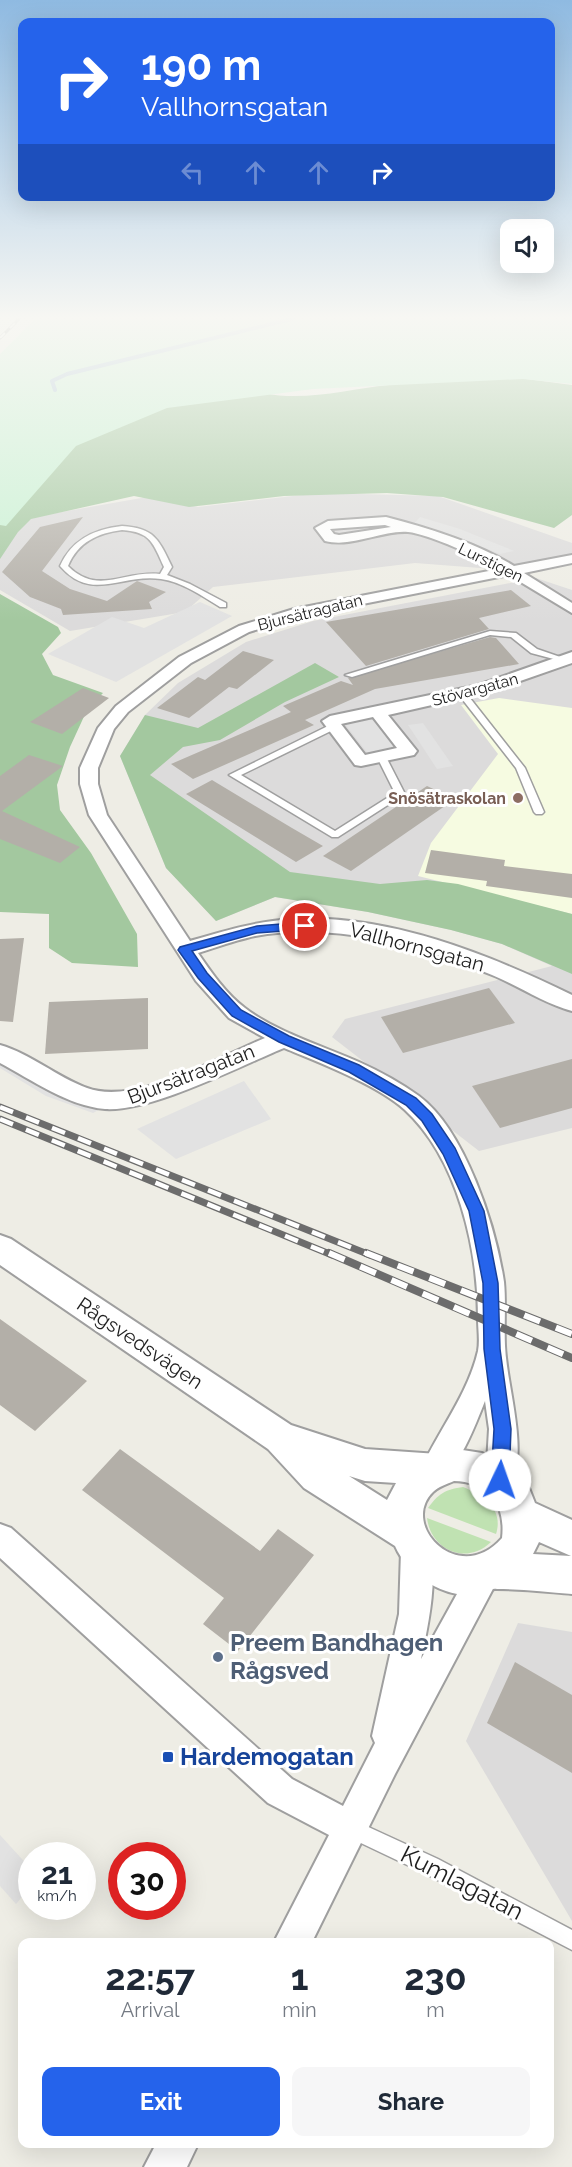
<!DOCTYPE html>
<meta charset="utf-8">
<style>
:root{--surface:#fff;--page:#f6f6f7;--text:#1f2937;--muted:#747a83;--accent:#2563eb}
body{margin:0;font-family:Raleway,sans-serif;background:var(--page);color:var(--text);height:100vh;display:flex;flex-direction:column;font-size:22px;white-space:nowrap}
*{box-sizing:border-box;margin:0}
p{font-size:20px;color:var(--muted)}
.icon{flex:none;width:33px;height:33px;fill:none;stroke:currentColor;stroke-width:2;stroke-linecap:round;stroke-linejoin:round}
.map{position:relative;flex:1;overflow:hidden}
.sheet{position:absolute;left:18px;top:1938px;width:536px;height:210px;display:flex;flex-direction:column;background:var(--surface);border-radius:12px;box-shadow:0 6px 24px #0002}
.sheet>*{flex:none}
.banner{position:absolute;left:18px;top:18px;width:537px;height:183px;border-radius:12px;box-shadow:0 6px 24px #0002;background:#2563eb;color:#fff;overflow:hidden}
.tools{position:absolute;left:500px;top:219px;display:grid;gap:12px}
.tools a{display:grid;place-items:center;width:54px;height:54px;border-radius:12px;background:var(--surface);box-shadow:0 6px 24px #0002;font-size:30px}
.speed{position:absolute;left:18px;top:1842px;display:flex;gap:12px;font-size:30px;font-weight:700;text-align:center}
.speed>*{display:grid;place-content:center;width:78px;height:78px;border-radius:50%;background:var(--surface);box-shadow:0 6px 24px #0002;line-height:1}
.speed small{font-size:15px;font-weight:400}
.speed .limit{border:9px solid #d22;background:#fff;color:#111}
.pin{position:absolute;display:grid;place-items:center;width:51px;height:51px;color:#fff;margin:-26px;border:3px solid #fff;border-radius:50%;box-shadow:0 2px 6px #0007}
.me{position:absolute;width:66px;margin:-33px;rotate:3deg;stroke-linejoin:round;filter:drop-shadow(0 0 4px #0008)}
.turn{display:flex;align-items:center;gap:21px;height:126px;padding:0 24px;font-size:27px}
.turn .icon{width:78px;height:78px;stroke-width:2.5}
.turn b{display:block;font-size:42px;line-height:51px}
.lanes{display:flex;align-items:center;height:57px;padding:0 24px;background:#0003;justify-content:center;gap:30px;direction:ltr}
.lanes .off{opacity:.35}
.eta{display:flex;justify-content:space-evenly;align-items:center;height:102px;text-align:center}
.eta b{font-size:36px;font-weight:700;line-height:42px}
.primary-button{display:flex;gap:12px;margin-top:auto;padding:12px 24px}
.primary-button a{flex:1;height:69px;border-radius:12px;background:var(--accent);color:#fff;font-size:24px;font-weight:700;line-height:69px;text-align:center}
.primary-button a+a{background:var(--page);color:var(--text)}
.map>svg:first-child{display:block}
.residential{fill:#dcdbdb}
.education{fill:#f6fbe1}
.grass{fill:#c0e2b2}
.forest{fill:#a3c89f}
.park{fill:#c8f2d3}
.parking{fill:#e2e2e2}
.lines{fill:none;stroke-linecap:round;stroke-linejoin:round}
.stream{stroke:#abc4d6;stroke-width:4}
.building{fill:#b3afa8}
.service-casing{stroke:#9f9f9f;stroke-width:3}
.minor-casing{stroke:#9f9f9f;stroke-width:4}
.tertiary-casing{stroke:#9f9f9f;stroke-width:4}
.service{fill:#fff;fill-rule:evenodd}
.minor{fill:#fff;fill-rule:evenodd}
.tertiary{fill:#fff;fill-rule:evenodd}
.rail-far2-casing{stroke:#6c6c6c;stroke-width:3}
.rail-far1-casing{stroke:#6c6c6c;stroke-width:7}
.rail-casing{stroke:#6c6c6c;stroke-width:8}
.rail-far2{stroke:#fff;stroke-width:2;stroke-dasharray:7;stroke-linecap:butt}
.rail-far1{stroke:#fff;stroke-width:4.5;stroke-dasharray:14;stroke-linecap:butt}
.rail{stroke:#fff;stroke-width:6;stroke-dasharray:17;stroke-linecap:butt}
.route{fill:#2563eb;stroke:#184099;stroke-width:1.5}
.education-dot{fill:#8d6e63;stroke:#fff;stroke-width:2}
.service-dot{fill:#5c6f8a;stroke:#fff;stroke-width:2}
.transit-dot{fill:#1a4fb4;stroke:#fff;stroke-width:2}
.labels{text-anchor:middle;stroke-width:6;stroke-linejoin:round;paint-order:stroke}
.far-street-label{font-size:16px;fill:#1e1e1e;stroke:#fff}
.far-education-label{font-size:16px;font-weight:bold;fill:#785e54;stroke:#fff;text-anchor:end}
.street-label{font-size:20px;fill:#1e1e1e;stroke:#fff}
.near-service-label{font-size:24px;font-weight:bold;fill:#4e5e75;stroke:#fff;text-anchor:start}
.near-transit-label{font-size:24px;font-weight:bold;fill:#164399;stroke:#fff;text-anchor:start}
.near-street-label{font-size:24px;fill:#1e1e1e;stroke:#fff}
</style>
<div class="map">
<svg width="572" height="2167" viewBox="0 0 572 2167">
<rect width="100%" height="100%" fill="#eeede5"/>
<!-- residential -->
<g class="residential">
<path d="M319,493l119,3 134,47v13l-79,13 -78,-6 -202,24 -28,25 -115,19 -70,-41v-33l27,-39 126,-22 45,11z"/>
<path d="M536,578l36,12v538l-93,23 -147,-114 13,-18 207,-53 -50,-22 -51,-14 -83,-18 -93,-15 -59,24 -50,-53 -46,-112 25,-41 33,-32 68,-41 67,-21z"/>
<path d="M518,1623l54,9v289l-106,-180z"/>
</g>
<!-- education -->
<path class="education" d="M499,698l73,10v206l-154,-38 13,-33 67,-89 -37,-49z"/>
<!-- grass -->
<g class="grass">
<path d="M463,1487c20,8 41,22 33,47l-68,-26c10,-14 18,-19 35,-21z"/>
<path d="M427,1518l64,24c-25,24 -60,8 -64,-24z"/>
</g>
<!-- forest -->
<g class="forest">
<path d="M519,378l53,7v130l-18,13 -111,-31 -56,-4 -103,3 -95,11 -55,-11 -103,23 -13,13 -18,27v-132l264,-34c40,9 85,-4 125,-8 43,-5 87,-5 130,-7z"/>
<path d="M0,594l58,33 3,6 -19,21 11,21 50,18 -16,17 -17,37 -13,38 3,25 31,43 46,81 1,33 -66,-4 -23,-15v-34l-49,-2z"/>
<path d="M315,663l24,14 -54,25 -65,38 -37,7 -33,28 140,97 90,12 47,-4 31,4 114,30v60l-70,-30 -51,-14 -83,-18 -93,-15 -59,24 -50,-53 -46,-112 25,-41 53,13z"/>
</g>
<!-- park -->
<path class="park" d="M35,319h537v65l-49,-5 -210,10 -146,19 -91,38 -70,80 -6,-1v-171z"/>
<!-- parking -->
<g class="parking">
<path d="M420,517l40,12 54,22 -14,3 -50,-20 -37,-9z"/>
<path d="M200,602l32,14 -116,66 -68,-28 64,-37 32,11z"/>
<path d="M372,719l28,31 -31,5 -24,-31z"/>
<path d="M423,723l30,43 -16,3 -29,-44z"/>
<path d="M0,1048l106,58 -13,7 -47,-17 -46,-28z"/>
<path d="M244,1081l27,38 -95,40 -39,-30z"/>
<path d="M0,1835l31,34v17l-15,18 -16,-18z"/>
</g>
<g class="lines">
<!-- stream -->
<path class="stream" d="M55,390l-3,-9 15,-7 225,-55"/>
</g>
<!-- building -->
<g class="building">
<path d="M83,517l-41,54 28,18 37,12 30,-20 29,11 -17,10 3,7 -89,6 -2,-6 -31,-12 -28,-25 38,-45z"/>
<path d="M511,590l20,16 -52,12 10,11 -123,37 -40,-44z"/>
<path d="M490,637l6,1 23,26 -144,25 -70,31 9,5 -121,54 -22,-15 120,-52 -8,-6 58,-25 12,4 -5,-7z"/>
<path d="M243,651l31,9 -37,29 -8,-2 -40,31 -32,-10 41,-31 7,3z"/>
<path d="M83,688l26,10 -47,36 -32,-12z"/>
<path d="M29,755l34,11 -61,45 78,36 -20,16 -60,-24v-63z"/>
<path d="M212,780l80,48 31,18 -27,16 -110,-68z"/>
<path d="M427,786l28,13 -104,72 -28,-15z"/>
<path d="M431,850l74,10 -1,6 68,8v24l-86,-12 1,-5 -62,-8z"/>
<path d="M24,938l-11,84 -13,-1v-82z"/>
<path d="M489,988l26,35 -112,30 -22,-36z"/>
<path d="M148,998v51l-103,5 4,-52z"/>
<path d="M572,1059v49l-72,20 -28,-42z"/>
<path d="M0,1319l87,62 -52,50 -35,-26z"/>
<path d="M120,1449l140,102 18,-22 36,26 -76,96 -35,-27 21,-26 -142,-108z"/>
<path d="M515,1662l57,33v78l-85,-50z"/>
</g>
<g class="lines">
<defs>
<g id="service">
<path d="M122,526c33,2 37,14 50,41l-5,8 23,9 36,19v4h-6c-18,-11 -38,-25 -59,-28 -39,-6 -69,24 -101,-13 12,-27 35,-37 62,-40zM122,530c29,2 31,13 42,37l-4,7c-36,-4 -62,22 -92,-8 10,-24 30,-33 54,-36z"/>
<path d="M490,631l26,2 21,16 32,11 -4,2 -34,-9 -20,-16 -21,-2 -138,42 -7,-2z"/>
<path d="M463,692l3,1 59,75 19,44 -2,2h-6l-2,-2 -18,-44 -57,-73z"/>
<path d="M334,723l4,3 -1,2 -96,47 94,56 60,-38 -18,-36 5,-3 3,1 20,39 -67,43h-6l-103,-62z"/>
<path d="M351,1819l87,40 134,71v20l-148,-77 -80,-38 -2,-7 2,-7z"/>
</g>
<g id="minor">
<path d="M386,517c43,11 91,26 128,49l58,-11v8l-48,10 48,30v10l-63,-38 -212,42 -48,15 -58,31 -63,49 -14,17 -16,39v16l9,31 83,126c34,-10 67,-20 103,-22 95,-5 195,35 279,76v16c-27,-7 -53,-25 -80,-36 -74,-30 -156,-53 -237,-39 -19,4 -38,11 -57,17 13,19 28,41 47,55 31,24 78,38 114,54 20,9 42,21 60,34 46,34 77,131 85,186 2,21 0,43 1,64 2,43 24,103 5,143l-10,4 -10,-4 -4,-9 3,-51 -4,-28c-9,22 -27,72 -50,81l-10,-4 -4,-9c18,-39 47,-75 57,-118 2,-10 0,-22 0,-32 0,-70 -20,-160 -73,-209 -27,-25 -87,-48 -121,-62 -44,18 -133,64 -179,61 -37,-3 -73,-29 -105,-46v-18c31,9 57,32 87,43 49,18 132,-31 178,-50l-36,-20 -33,-37 -107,-166 -9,-31v-16l18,-40 18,-22 63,-49 60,-31 55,-17 205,-40c-17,-11 -71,-35 -91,-37 -27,-2 -55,16 -83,9l-10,-13 13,-7zM385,525l6,2 -52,8 -5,-1 -4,-5z"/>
<path d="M572,652v11l-83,29 -101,23 29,36 -3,4 -53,11 -6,-1 -33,-44 8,-5 148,-31zM373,717l24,31 -32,7 -24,-31z"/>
<path d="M0,1524l11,4 281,251 51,27 32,-63 -3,-7 27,-122 2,-63 4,-10 11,-4 11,4c13,31 1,85 -6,118l52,-94 11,-5 11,5 4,10 -4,10 -100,189 -83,168h-38l55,-107 -61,-32 -268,-245z"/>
<path d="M156,2144h42l-11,23h-43z"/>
</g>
<path id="tertiary" d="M0,1235l11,4 280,186 74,24 73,5 18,-5 26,4 29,14 18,21 6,15 37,17v74c-25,-2 -50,-5 -75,-5 -7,-1 -11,3 -18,5 -33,6 -71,-18 -84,-48l-91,-58 -36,-39 -268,-184zM349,1476l16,5 31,2 -9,17zM454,1481c34,1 52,23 48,57 -43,49 -103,-13 -69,-46 5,-5 14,-8 21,-11zM539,1542l32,14 -38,-2z"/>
</defs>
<!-- service casing -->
<use href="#service" class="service-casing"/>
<!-- minor casing -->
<use href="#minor" class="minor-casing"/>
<!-- tertiary casing -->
<use href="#tertiary" class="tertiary-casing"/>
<!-- service -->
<use href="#service" class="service"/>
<!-- minor -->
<use href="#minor" class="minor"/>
<!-- tertiary -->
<use href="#tertiary" class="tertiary"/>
<defs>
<path id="rail-far2" d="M0,338l19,-19"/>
<g id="rail-far1">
<path d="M0,1107l370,148"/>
<path d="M0,1119l332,136"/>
</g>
<g id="rail">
<path d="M329,1253l243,105"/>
<path d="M366,1253l206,81"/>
</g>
</defs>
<!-- rail-far2 casing -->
<use href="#rail-far2" class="rail-far2-casing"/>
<!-- rail-far1 casing -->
<use href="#rail-far1" class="rail-far1-casing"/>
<!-- rail casing -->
<use href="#rail" class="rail-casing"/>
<!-- rail-far2 -->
<use href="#rail-far2" class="rail-far2"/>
<!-- rail-far1 -->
<use href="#rail-far1" class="rail-far1"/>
<!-- rail -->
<use href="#rail" class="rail"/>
</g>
<!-- sky -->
<linearGradient id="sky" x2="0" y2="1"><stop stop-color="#8fbae1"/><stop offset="0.51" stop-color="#f7f7f3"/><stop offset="1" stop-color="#f7f7f3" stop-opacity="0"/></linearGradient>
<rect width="572" height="622" fill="url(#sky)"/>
<!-- route -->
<path class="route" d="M305,922l6,4 -1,3 -53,4 -65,18 15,22 34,37 48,26 70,29 57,33 16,16 23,34 29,63 14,72 2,66 11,80 -2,51 -3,5 -6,3 -6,-3 -3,-5 3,-51 -10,-80 -1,-66 -14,-72 -26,-57 -21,-33 -16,-16 -57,-33 -70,-30 -47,-26 -34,-38 -20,-28 2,-3 77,-21z"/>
<!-- markers -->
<circle class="education-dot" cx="518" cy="798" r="6"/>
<circle class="service-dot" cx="218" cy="1657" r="6"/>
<rect class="transit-dot" x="162" y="1751" width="12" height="12" rx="3"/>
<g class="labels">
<!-- far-street labels -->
<g class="far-street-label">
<text transform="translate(491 562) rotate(26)" y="6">Lurstigen</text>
<text transform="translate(310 612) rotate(-14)" y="6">Bjursätragatan</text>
<text transform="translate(475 689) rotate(-15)" y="6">Stövargatan</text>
</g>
<!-- far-education labels -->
<g class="far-education-label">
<text x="506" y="804">Snösätraskolan</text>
</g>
<!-- street labels -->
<g class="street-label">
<text transform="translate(417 947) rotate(15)" y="7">Vallhornsgatan</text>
<text transform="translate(191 1074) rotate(-21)" y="7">Bjursätragatan</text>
<text transform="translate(140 1343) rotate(34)" y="7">Rågsvedsvägen</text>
</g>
<!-- near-service labels -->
<g class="near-service-label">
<text x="230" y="1651">Preem Bandhagen<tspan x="230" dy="28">Rågsved</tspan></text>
</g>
<!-- near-transit labels -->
<g class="near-transit-label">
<text x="180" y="1765">Hardemogatan</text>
</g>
<!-- near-street labels -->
<g class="near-street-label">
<text transform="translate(462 1883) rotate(27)" y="8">Kumlagatan</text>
</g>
</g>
</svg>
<div class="tools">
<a><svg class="icon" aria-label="sound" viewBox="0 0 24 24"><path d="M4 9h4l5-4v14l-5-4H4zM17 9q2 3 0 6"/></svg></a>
</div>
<div class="speed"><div>21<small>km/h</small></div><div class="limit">30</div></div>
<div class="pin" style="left:305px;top:926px;background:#d93025"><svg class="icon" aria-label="arrive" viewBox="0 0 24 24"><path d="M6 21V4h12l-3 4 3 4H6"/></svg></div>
<svg class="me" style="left:500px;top:1480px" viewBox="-20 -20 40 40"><circle r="19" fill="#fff"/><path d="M0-13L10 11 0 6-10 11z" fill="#2563eb"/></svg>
<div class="banner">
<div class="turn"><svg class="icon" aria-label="right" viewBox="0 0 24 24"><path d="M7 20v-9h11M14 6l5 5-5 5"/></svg><div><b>190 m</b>Vallhornsgatan</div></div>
<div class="lanes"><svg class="icon off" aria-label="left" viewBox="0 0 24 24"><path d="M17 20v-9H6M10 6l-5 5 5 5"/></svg><svg class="icon off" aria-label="ahead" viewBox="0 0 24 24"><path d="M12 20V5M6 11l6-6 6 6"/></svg><svg class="icon off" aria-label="ahead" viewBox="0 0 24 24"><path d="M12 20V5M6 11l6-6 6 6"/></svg><svg class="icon" aria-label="right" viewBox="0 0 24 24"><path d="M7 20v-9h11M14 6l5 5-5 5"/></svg></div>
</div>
<section class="sheet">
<div class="eta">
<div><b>22:57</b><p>Arrival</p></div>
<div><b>1</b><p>min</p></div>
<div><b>230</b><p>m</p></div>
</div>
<div class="primary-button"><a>Exit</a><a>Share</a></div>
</section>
</div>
